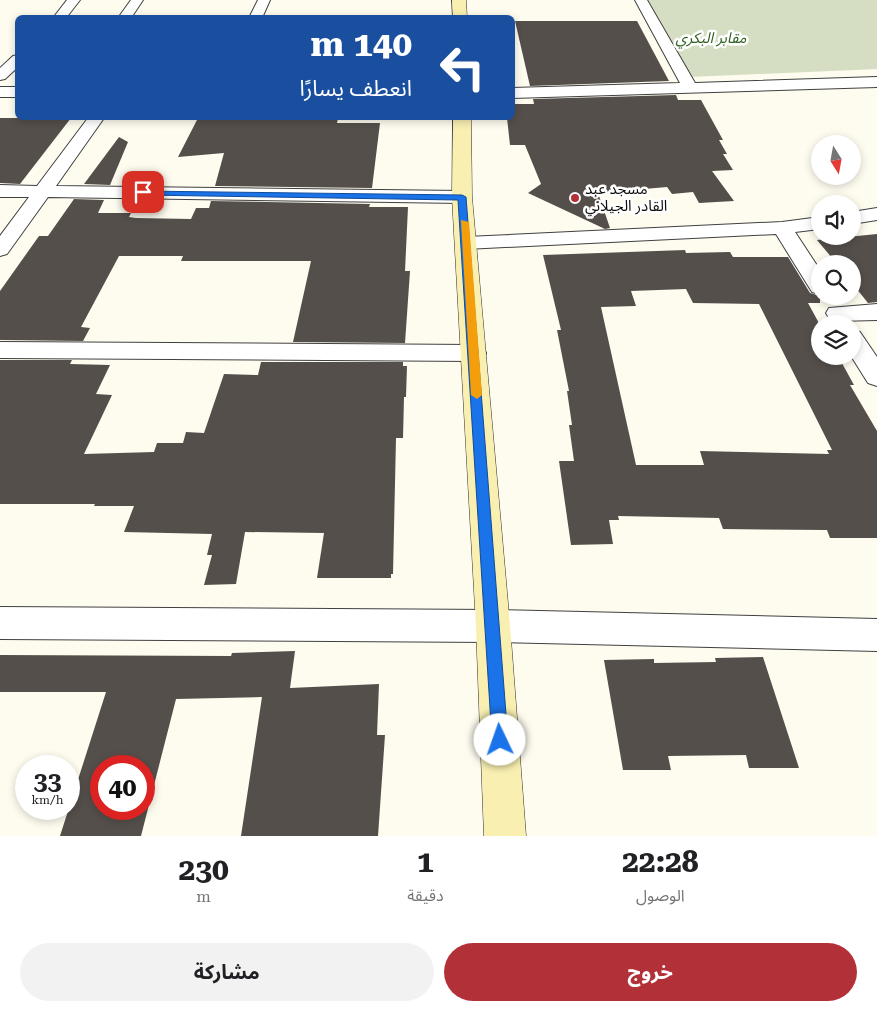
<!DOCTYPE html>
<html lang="ar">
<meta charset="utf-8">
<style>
:root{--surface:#fff;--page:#f2f2f2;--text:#202124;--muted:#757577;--accent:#b23139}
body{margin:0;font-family:"Roboto Serif","Noto Sans Arabic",serif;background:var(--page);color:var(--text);direction:rtl;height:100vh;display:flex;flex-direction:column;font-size:19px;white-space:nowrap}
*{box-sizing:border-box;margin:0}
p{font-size:16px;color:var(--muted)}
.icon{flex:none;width:28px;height:28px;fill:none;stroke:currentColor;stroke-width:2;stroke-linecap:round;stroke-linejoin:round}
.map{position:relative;height:836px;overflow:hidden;direction:ltr}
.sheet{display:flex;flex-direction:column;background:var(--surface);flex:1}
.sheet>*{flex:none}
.banner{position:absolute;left:15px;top:15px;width:500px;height:105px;border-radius:8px;box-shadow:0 2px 8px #0003;direction:rtl;background:#1a4fa0;color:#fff;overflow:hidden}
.needle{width:32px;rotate:169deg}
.buttons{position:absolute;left:811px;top:135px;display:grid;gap:10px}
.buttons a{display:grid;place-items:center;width:50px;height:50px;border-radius:50%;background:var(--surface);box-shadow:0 2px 8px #0003;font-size:25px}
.speed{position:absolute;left:15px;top:755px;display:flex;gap:10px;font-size:25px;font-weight:700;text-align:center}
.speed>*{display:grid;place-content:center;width:65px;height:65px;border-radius:50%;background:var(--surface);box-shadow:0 2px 8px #0003;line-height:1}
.speed small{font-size:12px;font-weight:400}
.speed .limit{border:8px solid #d22;background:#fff;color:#111}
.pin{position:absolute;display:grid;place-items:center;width:42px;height:42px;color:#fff;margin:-21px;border-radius:10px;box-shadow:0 2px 8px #0006}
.me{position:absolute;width:55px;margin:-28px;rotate:357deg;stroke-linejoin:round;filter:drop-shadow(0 0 4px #0008)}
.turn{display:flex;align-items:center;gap:18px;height:105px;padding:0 20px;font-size:22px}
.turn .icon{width:65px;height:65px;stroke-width:2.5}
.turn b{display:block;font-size:35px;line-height:42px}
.eta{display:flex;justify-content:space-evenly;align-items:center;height:85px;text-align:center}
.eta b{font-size:30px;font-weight:700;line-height:35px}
.primary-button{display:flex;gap:10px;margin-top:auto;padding:10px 20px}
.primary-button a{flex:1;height:58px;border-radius:30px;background:var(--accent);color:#fff;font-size:20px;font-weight:700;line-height:58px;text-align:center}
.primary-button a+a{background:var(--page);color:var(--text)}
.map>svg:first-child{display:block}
.cemetery{fill:#d5dec2}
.building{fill:#554f4b;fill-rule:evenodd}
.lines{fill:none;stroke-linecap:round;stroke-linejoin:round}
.street-casing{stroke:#404040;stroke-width:2}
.secondary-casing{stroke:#2f2f2f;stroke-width:1}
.street{fill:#fff;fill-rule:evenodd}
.secondary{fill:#f8efb0;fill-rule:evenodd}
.route{fill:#1a73e8;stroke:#114b97}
.slow{fill:#f59e0b}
.poi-dot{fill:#b23139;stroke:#fff;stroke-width:2}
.labels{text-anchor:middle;stroke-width:5;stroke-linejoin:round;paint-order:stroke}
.far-park-label{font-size:15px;font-style:italic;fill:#316023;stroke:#fff}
.far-poi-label{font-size:15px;fill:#0d0d0d;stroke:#fff;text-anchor:start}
</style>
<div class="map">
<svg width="877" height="836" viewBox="0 0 877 836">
<rect width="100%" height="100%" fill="#fefbef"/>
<!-- cemetery -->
<path class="cemetery" d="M644,0h233v69l-188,8z"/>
<!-- building -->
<g class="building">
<path d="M515,21h122l32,60 -139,5z"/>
<path d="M676,95l2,5h23l22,40h-4l8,14h-4l10,16 -21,1 22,30 -35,2 -6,-11 -21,2 -5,-7 -69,6 12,35 -5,1 -77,-36 13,-9 -16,-39h-15l-3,-27h5v-14h22l-1,-5z"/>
<path d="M0,118h71l-51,66 -20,-1z"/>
<path d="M198,118h140l-1,5h43l-8,65 -157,-2 9,-33 -46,4z"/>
<path d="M119,137l9,5 -18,43 -26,-1z"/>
<path d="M74,199l30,1 -6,13h33l-2,4 7,1 55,1 5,-11h13l2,-7 159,3 -1,3h39l-3,64h5l-5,72 -112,-1 18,-81h-130l2,-5h-64l-38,71 9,1 -7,13 -83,-1v-49l39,-55h9z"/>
<path d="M877,234v68l-9,1 -16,-20v-19h-15l-20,-24z"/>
<path d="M685,250l1,3 44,-1 3,5h55l22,36 10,3v7h-12l12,22v31h18l16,29h-4l27,46v107h-47l-3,-8 -104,-1 -4,-11 -101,-2 1,4h-10l4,24 -42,1 -12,-84h15l-5,-36h3l-5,-34h2l-12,-61h4l-18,-75zM686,289l7,14 66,1 73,146h-5l2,4 -129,-3 4,14h-68l-35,-158 35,-1 -5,-15z"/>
<path d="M0,360h72l-2,4 40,1 -14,29 16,1 -28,59 70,-2 3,-9h26l3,-11 18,1 20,-59 34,1 3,-13h142v4h4l-1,31h-2l-1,41h-7l-3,136h-2v4h-74l7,-45 -79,-1 -9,52 -32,1 8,-30h-5l5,-21 -88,-2 10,-26h-40l1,-2h-95z"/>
<path d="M295,651l-5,37 89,-4 -2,51h8l-7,101h-137l21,-139 -86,2 -35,137h-81l46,-144h-106v-37l231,1 1,-3zM101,766h43v43h-43z"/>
<path d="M763,657l36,111h-50l-3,-13 -78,1 3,14h-48l-19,-110 50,-1v4l62,-1 -1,-4z"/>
</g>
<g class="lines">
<defs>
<g id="street">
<path d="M67,0h13l-14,18h-13z"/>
<path d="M131,0h12l-12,18h-13z"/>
<path d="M258,0h12l-8,18h-13z"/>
<path d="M635,0h12l48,83 182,-6v10l-365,11v-10l168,-5z"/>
<path d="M18,55v12l-13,12 -5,1v-12l13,-12z"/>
<rect x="0" y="87" width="18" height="10"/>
<path d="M88,118h16l-48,68 406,5 7,2 2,4 -2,4 -7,2 -414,-6 -41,57 -7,2v-20l29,-39h-29v-12l37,1z"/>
<path d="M877,208v12l-25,4v-12z"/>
<path d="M820,217v12l-25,3 25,38v24l-8,-2 -36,-58 -310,15 -7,-2 -3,-4 3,-4 7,-2 316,-15z"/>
<path d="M877,304v16l-40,1 -8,-3 -3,-5 3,-5z"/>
<path d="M852,330l8,2 17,25v29l-9,-3 -17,-27z"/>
<path d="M0,342l474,3 9,2 3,6 -3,6 -9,2 -474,-3z"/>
<path d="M0,607l493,3 384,9v32l-384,-9 -493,-3z"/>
</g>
<g id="secondary">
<path d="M452,0h14l1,18h-14z"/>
<path d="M453,118h18l1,79 38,429 16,210h-42l-8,-210 -24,-429z"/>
</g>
</defs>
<!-- street casing -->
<use href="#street" class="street-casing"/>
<!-- secondary casing -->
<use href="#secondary" class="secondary-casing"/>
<!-- street -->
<use href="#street" class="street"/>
<!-- secondary -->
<use href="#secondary" class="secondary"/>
</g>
<!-- route -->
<path class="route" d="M140,191l322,4 4,2 42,543 -2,6 -6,2 -6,-2 -2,-6 -34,-540 -315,-5 -4,-3z"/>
<!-- slow -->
<path class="slow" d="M461,220l8,2 13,173 -5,4 -6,-4z"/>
<!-- markers -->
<circle class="poi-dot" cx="575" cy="198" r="5"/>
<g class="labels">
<!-- far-park labels -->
<g class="far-park-label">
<text x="711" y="43">مقابر البكري</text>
</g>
<!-- far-poi labels -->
<g class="far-poi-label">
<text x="585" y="194">مسجد عبد<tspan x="585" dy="17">القادر الجيلاني</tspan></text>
</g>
</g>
</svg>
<div class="buttons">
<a><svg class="needle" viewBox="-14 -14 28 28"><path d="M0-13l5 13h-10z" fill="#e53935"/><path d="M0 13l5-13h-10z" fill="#757577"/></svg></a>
<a><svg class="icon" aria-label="sound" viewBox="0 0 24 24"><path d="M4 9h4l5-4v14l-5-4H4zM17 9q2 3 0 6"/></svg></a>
<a><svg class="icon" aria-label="search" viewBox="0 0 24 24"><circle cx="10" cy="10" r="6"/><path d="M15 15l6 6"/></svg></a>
<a><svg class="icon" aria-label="layers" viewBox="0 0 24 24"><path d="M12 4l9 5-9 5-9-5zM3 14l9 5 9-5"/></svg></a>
</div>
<div class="speed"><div>33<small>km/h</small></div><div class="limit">40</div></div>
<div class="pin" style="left:143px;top:192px;background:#d93025"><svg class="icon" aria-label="arrive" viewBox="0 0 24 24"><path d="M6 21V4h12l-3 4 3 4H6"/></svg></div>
<svg class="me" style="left:500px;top:740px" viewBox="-20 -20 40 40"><circle r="19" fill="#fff"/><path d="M0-13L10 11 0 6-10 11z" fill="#1a73e8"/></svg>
<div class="banner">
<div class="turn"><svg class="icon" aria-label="left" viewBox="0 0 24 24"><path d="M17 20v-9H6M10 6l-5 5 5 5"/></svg><div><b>140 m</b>انعطف يسارًا</div></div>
</div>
</div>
<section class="sheet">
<div class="eta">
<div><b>22:28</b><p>الوصول</p></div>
<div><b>1</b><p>دقيقة</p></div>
<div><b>230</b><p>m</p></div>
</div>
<div class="primary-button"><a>خروج</a><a>مشاركة</a></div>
</section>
